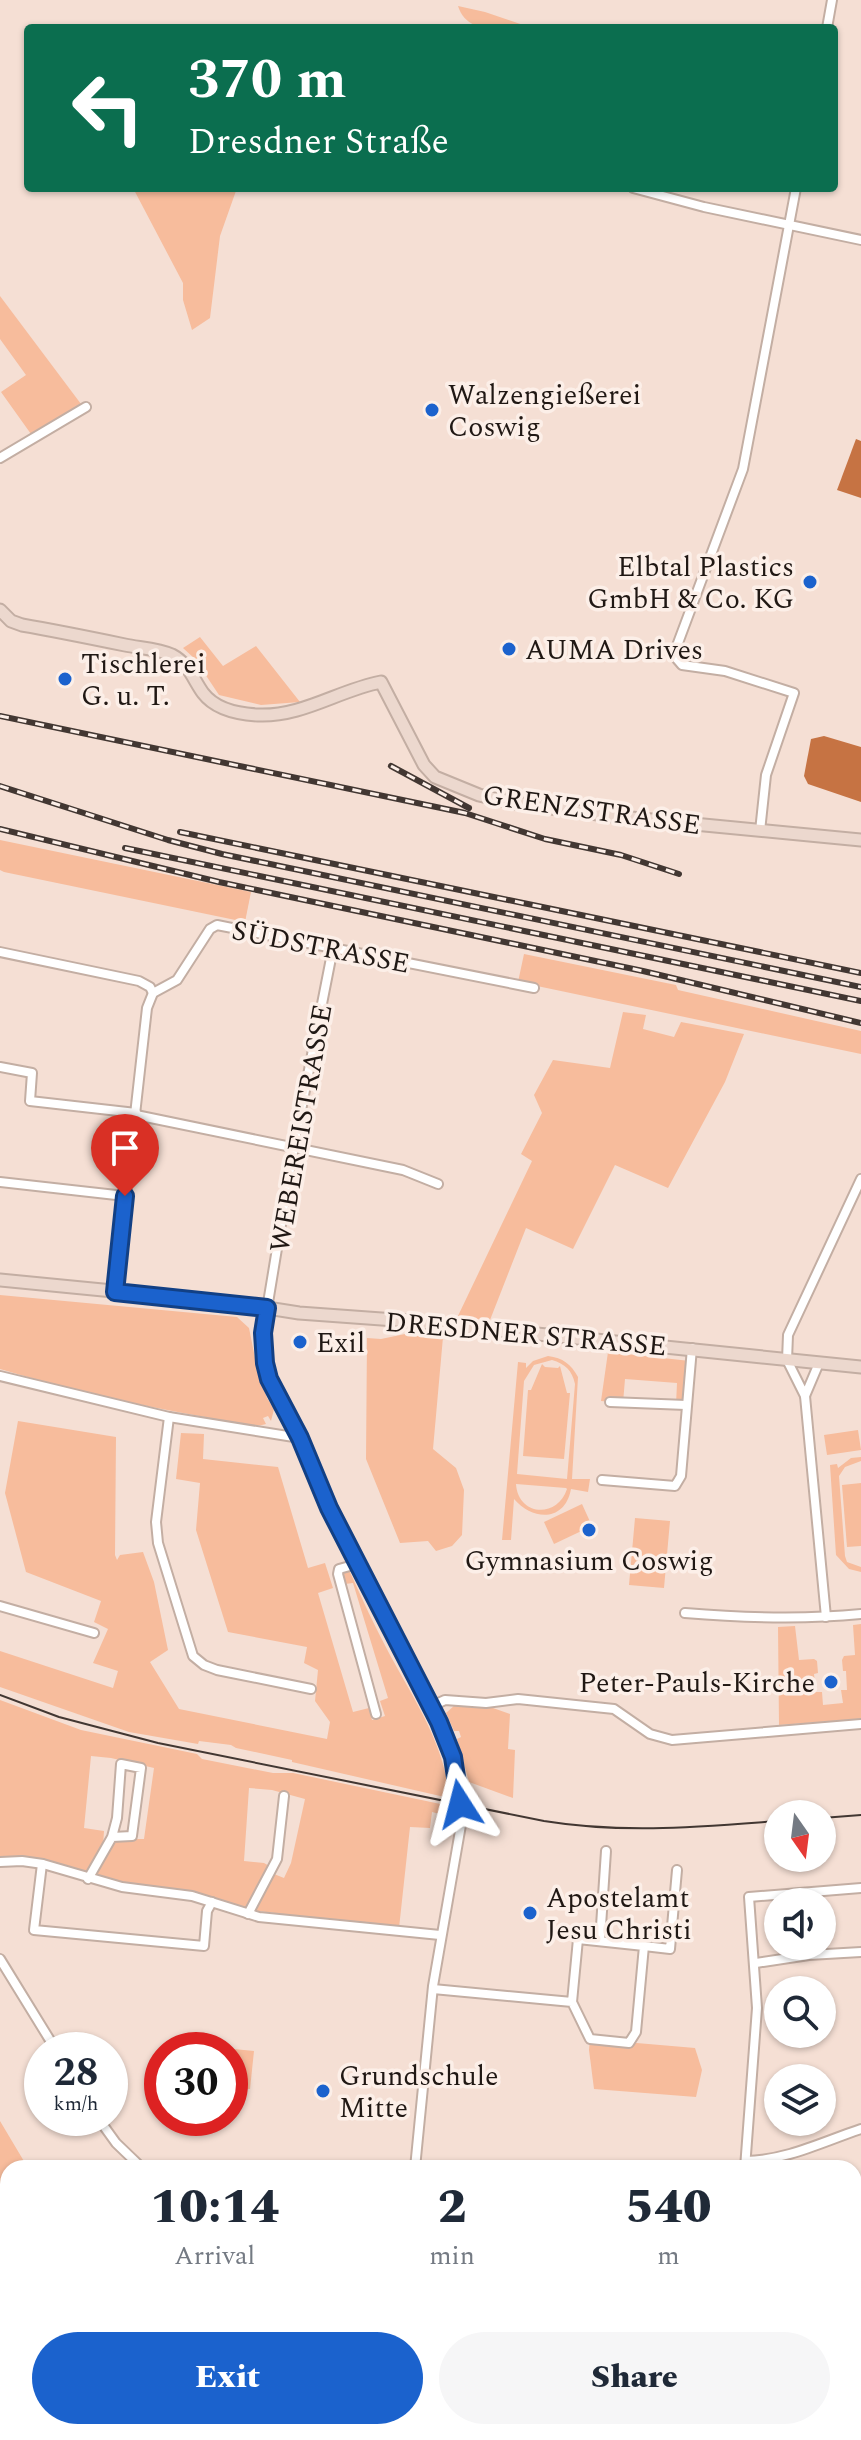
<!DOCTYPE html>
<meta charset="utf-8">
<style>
:root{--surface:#fff;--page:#f6f6f7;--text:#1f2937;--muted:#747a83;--accent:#1b62cd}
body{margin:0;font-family:Spectral,serif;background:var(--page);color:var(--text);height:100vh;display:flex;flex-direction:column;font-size:30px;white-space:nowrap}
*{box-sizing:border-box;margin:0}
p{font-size:26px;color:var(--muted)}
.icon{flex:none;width:44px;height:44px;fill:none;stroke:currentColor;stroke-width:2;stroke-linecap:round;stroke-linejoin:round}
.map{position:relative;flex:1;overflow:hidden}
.details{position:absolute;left:0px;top:2160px;width:862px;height:280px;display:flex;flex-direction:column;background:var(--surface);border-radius:24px 24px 0 0;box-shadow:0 2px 6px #0004}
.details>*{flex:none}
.guide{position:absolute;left:24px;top:24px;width:814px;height:168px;border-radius:8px;box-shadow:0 2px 6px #0004;background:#0b6e4f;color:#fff;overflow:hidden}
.needle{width:52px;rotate:166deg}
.buttons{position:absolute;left:764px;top:1800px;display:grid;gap:16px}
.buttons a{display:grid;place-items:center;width:72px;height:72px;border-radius:50%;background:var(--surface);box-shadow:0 2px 6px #0004;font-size:40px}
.speed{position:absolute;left:24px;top:2032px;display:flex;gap:16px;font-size:40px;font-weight:700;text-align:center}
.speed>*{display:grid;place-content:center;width:104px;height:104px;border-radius:50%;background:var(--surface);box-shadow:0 2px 6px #0004;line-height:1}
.speed small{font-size:20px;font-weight:400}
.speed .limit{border:12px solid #d22;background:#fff;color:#111}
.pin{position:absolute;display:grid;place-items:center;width:68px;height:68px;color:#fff;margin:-82px -34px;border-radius:50% 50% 50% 0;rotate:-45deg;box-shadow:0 0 8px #0007}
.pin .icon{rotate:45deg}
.me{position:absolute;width:88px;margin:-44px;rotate:351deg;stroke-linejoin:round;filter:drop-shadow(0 0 6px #0008)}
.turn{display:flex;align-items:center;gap:28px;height:168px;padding:0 32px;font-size:36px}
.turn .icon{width:104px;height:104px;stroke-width:2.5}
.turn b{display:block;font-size:56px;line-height:68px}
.eta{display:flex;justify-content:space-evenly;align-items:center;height:136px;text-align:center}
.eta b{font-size:48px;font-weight:800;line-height:56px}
.action{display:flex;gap:16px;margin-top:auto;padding:16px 32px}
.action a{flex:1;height:92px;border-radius:48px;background:var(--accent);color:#fff;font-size:32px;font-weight:800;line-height:92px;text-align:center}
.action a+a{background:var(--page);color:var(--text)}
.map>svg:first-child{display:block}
.green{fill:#f7bc9c;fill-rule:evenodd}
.water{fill:#c67343}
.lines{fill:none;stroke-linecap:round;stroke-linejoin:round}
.street-casing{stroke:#c3aea3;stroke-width:12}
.secondary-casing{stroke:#c3aea3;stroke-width:15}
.street{stroke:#fff;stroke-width:8}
.secondary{stroke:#ecd8ce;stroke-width:11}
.tram{stroke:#423732;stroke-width:2}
.rail-casing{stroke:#423732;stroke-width:6}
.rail{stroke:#fcefe8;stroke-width:3;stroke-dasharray:9;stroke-linecap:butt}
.route-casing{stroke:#124085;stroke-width:20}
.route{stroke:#1b62cd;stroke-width:14}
.poi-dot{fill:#1b62cd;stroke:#fcefe8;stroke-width:3}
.labels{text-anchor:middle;stroke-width:7;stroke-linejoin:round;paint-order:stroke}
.poi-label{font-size:28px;fill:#201814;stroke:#fcefe8;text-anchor:start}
.street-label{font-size:28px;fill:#201814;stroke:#fcefe8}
</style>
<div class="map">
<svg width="861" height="2440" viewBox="0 0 861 2440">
<rect width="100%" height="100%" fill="#f5dfd4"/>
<!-- green -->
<g class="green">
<path d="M458,6l27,6 47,16c-27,0 -64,9 -74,-22z"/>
<path d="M133,188h104l-17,48 -10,82 -18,12 -9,-30v-17z"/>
<path d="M0,296l81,108 -50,30 -30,-42 25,-17 -26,-36z"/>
<path d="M200,637l23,29 33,-20 44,56 -39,3 -42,-10 -24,-36 -12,-11z"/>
<path d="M0,840l251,52 -6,30 -241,-50 -4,-2z"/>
<path d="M524,954l152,31 2,5 183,41v23l-343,-72z"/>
<path d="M623,1012l23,3 -3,14 31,8 7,-15 63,12 -19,48 -57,106 -53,-23 -42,84 -47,-21 -36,92 -33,-2 75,-157 -11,-7 21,-41 -8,-18 19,-35 57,8z"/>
<path d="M0,1295l237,22 12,11 8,40 10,30 7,11 -3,12 -3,-5 -5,2 3,6c-19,5 -42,-3 -61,-7 -69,-12 -138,-28 -205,-48z"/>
<path d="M405,1334l38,3 -10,112 23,19 8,22 -2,45 -10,11 -16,5 -8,-10 -28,2 -34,-84 1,-121 14,1z"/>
<path d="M608,1352l82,9 -4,44h-10l1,-22 -52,-4 -2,24 -22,-2z"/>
<path d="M548,1356c15,2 23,8 30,21l-6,102h18l-2,13 -17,-3c-6,33 -38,32 -57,10l-3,41h-9l16,-178 8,1v5l7,-7zM552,1360c13,4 20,10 23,24l-8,95 -50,-5 7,-93 10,-16zM516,1484l50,4 1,1c-10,30 -49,27 -51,-5z"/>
<path d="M542,1364l3,3 13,1 2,-2 7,27h3l-6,66 -41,-3 5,-66h3z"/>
<path d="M18,1421l98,16 -1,118 2,5 3,-5 23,-3 11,30 14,68 -18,12 29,47 148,30 3,-17 -15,-21 3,-31 -14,-7 3,-16 -79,-15 -32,-102 4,-47 -24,-4 5,-46 23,1 -1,25 75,8 30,101 17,-5 8,25 -15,5 35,119 16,-4 3,12 13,-4 -5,-15 8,-3 -35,-115 -8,1 -3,-12 7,-2c13,29 26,57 41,85 24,44 56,92 59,143l-157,-36v-2l-56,-12 -5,-3 -32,-4 -1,3 -69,-12 -129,-45v-36l113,37 5,-17 -25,-8 15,-34 -14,-7 7,-21 -75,-29 -21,-79z"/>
<path d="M858,1430l3,20 -34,5 -3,-20z"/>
<path d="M861,1457v4l-16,6 -6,9 6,80 2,6 14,5v5l-12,-3 -13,-14 -6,-90 7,-1 1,4 13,-10z"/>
<path d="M861,1483v63l-14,1 -5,-62z"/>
<path d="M582,1504l10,22 -38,18 -10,-22z"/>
<path d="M635,1518l35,3 -6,67 -35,-3z"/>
<path d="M861,1624v95l-82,6 -1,-98 17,-1 4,34 15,-1 3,2 1,12 -4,1 2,18h6l1,13 20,-2 -2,-13h6l-1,-19h-3l-1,-11 2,-4 11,-1 -2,-30z"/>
<path d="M0,1700l81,30 116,24 5,5 71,14h20l157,33 1,11 -19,-5 -2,16 -20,-1 -11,101 -150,-18 -126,-23 -79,-22 -44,-4zM91,1756l20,2 43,10 -10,71h-18l-23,7 1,-15 -20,-3zM249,1788l23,2 33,9 -14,64 -7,15 -15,-6 2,-5 -7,-4 -20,-2z"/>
<path d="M455,1705l38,3 17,6 -2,35 7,1 -2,48 -44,-16 -12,-43 4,-2 -2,-6h-5l-8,-18z"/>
<path d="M590,2039l105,9 7,22 -6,27 -102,-8 -5,-39z"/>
<path d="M183,2044l71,7 -4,38 -20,-1v-38h-48z"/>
<path d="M0,2121l28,47h-20v14l-8,5z"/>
</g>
<!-- water -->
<g class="water">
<path d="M856,439l5,2v57l-24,-8z"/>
<path d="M824,736l37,11v55l-53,-18 -4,-8 7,-37z"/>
</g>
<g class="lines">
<defs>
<g id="street">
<path d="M827,28l5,-28"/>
<path d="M633,188l71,19 157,33"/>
<path d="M0,458l86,-51"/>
<path d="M760,831l6,-56 28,-82 -69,-22 -43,-6 -6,-7 -1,-7 68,-182 53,-281"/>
<path d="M333,948l-39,198 -31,187 2,30 4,16 31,59 29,70 110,214 19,58 3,45 -28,161 -18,182"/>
<path d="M0,952l139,29 11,6 3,6"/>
<path d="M0,1067l32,6 -2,28 106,12"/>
<path d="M136,1115l267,55 35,14"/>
<path d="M0,1182l125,14"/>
<path d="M115,1292l32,-284 6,-15 24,-13 33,-51 7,-4 317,63"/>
<path d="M819,1363l-14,33 -18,-36 1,-25 73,-156"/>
<path d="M0,1376l169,41 131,21"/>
<path d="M805,1396l21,221"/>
<path d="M610,1402l76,3"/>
<path d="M169,1417l-13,105 2,21 35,113 11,9 13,5 94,19"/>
<path d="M602,1480l73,6 6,-10 11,-128"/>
<path d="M357,1564l-18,5 -1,5 38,140"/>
<path d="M0,1606l94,27"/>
<path d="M685,1613c60,5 116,7 176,1"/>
<path d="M432,1706l13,-6 41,3 32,-4 96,10 36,25 22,6 189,-16"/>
<path d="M0,1862l22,-1 21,3 79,23 70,9 67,21 181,18"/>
<path d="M42,1864l-8,66 170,16 3,-35 5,-9"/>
<path d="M88,1879l24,-42 5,-19 4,-54 20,4 -9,68 -20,1"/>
<path d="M248,1914l29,-55 7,-63"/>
<path d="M600,1941l6,-90"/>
<path d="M644,1946l26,3 7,-79"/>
<path d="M0,1959l56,91"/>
<path d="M756,1963l53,-8 52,-3"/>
<path d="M433,1989l139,13 18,37 39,4 7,-11 8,-86 -66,-7 -6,63"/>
<path d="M98,2118l18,25 26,25"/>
<path d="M746,2161c41,-1 76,-19 115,-32"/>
<path d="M745,2168l12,-160 -8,-111 112,-9"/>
<path d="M854,2227l7,-9"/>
<path d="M854,2312l4,-55"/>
<path d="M0,2413l8,2"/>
<path d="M64,2432l36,8"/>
<path d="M129,2432l2,8"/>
<path d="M195,2440l3,-8"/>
<path d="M352,2440l27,-8"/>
<path d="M617,2440l2,-8"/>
<path d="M749,2440l2,-8"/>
<path d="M844,2440l1,-8"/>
</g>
<g id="secondary">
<path d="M0,610l11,11 11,4c35,6 69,13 103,20 15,3 34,4 47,10 17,9 21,24 31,38 12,16 35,21 55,22 44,2 81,-25 123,-33l43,83 11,12 44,18 34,8 108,14 240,23"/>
<path d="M0,1280l236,23 63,10 110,8 452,46"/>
</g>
</defs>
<!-- street casing -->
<use href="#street" class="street-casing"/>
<!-- secondary casing -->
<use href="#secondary" class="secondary-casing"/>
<!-- street -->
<use href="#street" class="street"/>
<!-- secondary -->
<use href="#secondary" class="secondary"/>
<!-- tram -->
<g class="tram">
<path d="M0,1695l59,22 99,26 386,78c80,13 154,6 234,0"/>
<path d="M822,1818l39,-3"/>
</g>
<defs>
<g id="rail">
<path d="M0,716l465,97 80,26 76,16 58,19"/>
<path d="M391,766l78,42"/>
<path d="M0,786l168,54 54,14 639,133"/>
<path d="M0,829l219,53 424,89 218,52"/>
<path d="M180,832l681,141"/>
<path d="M125,848l736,153"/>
<path d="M0,2261l8,16"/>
<path d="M94,2432l4,8"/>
</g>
</defs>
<!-- rail casing -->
<use href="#rail" class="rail-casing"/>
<!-- rail -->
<use href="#rail" class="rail"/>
</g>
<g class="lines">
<defs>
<path id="route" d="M125,1196l-10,96 152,16 -4,25 2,30 4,16 31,59 29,70 110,214 14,35 7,47"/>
</defs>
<!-- route casing -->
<use href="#route" class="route-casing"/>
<!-- route -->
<use href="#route" class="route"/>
</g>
<!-- markers -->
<g class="poi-dot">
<circle cx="432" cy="410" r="8"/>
<circle cx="810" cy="582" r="8"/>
<circle cx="509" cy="649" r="8"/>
<circle cx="65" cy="679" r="8"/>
<circle cx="300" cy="1342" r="8"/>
<circle cx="589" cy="1530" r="8"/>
<circle cx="831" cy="1682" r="8"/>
<circle cx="530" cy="1913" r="8"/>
<circle cx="323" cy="2091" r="8"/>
</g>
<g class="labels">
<!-- poi labels -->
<g class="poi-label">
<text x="448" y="404">Walzengießerei<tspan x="448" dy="32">Coswig</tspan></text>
<text x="794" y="576" text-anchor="end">Elbtal Plastics<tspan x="794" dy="32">GmbH &amp; Co. KG</tspan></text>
<text x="525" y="659">AUMA Drives</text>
<text x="81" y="673">Tischlerei<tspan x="81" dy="32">G. u. T.</tspan></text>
<text x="316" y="1352">Exil</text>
<text x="589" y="1570" text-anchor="middle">Gymnasium Coswig</text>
<text x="815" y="1692" text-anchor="end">Peter-Pauls-Kirche</text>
<text x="546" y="1907">Apostelamt<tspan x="546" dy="32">Jesu Christi</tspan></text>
<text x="339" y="2085">Grundschule<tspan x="339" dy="32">Mitte</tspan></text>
</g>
<!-- street labels -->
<g class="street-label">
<text transform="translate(592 809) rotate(8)" y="10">GRENZSTRASSE</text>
<text transform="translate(321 946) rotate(11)" y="10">SÜDSTRASSE</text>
<text transform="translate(300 1128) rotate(-80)" y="10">WEBEREISTRASSE</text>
<text transform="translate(526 1333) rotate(5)" y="10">DRESDNER STRASSE</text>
</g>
</g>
</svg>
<div class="buttons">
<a><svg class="needle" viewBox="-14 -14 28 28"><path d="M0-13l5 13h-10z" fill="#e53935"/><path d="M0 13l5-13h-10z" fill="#747a83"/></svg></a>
<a><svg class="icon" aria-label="sound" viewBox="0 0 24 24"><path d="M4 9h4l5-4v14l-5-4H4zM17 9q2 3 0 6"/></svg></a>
<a><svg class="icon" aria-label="search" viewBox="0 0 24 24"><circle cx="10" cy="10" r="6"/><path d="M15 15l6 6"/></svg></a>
<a><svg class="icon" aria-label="layers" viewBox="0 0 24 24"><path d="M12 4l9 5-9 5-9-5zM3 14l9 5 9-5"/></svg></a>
</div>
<div class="speed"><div>28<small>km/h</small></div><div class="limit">30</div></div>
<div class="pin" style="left:125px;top:1196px;background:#d93025"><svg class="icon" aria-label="arrive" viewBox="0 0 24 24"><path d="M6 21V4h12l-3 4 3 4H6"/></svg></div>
<svg class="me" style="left:460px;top:1804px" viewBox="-20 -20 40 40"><path d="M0-17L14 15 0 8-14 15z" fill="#1b62cd" stroke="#fff" stroke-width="4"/></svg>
<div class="guide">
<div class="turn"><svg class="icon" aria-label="left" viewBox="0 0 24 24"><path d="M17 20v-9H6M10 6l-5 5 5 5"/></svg><div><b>370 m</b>Dresdner Straße</div></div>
</div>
<section class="details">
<div class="eta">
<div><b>10:14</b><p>Arrival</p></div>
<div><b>2</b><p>min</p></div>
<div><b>540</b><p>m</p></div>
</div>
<div class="action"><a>Exit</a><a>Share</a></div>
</section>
</div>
